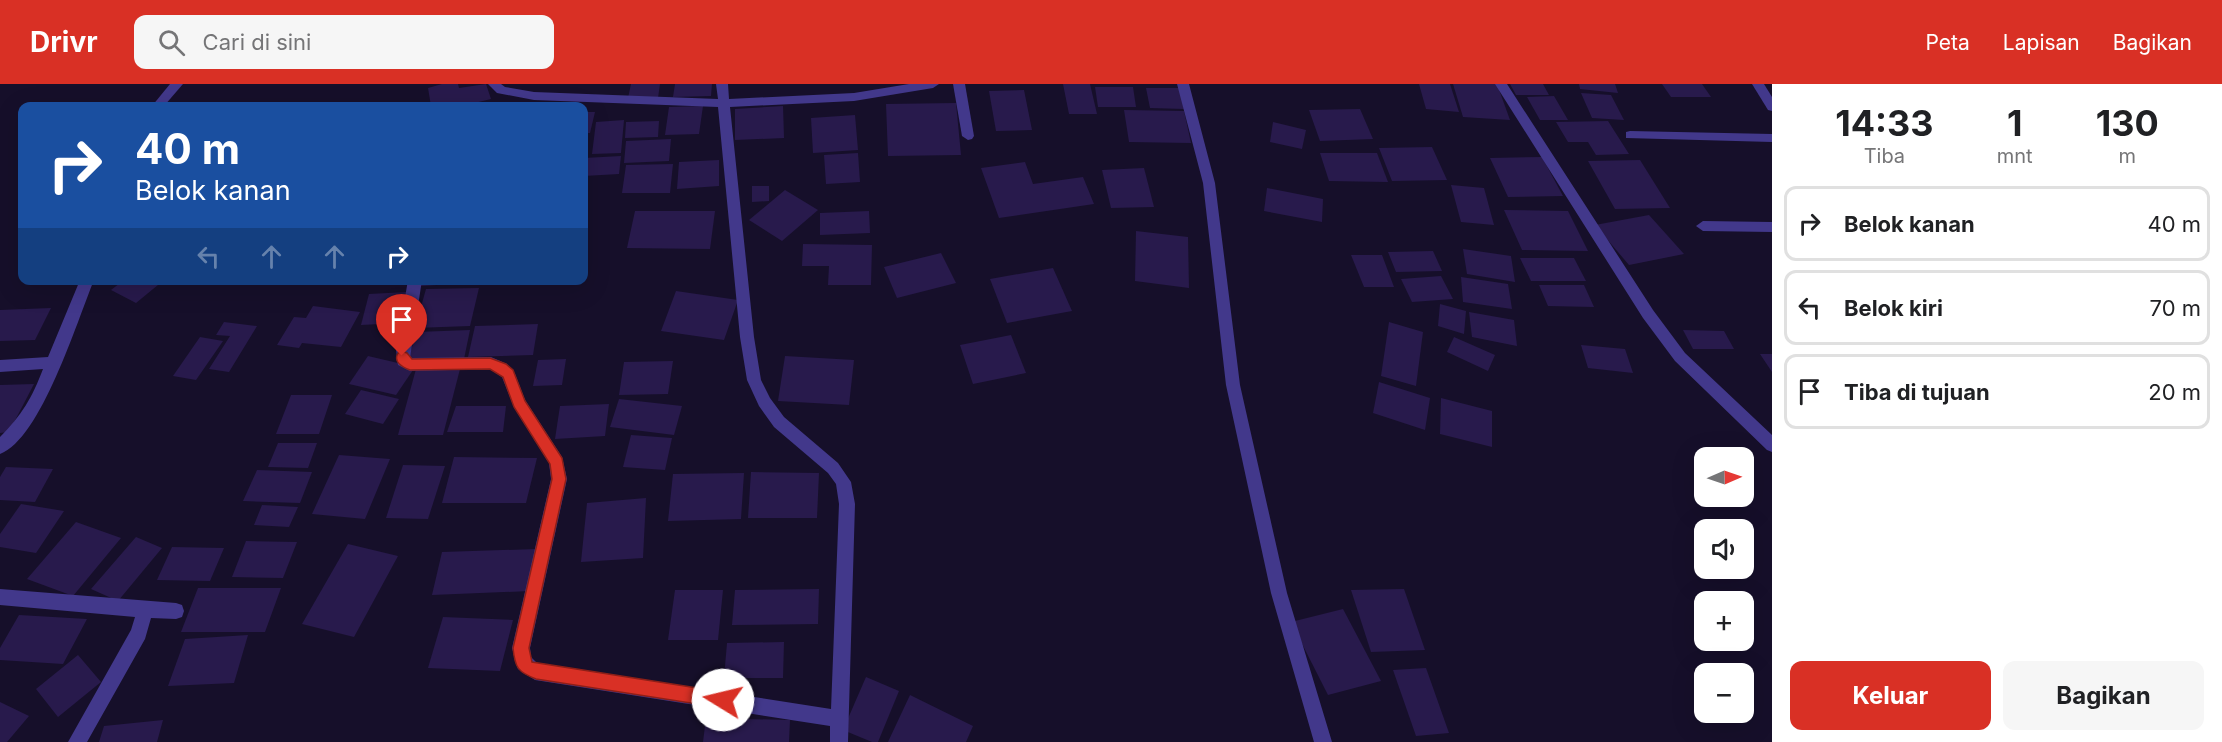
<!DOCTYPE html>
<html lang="id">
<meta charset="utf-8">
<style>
:root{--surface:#fff;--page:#f6f6f6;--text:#202124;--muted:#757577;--line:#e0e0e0;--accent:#d93025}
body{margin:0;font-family:Inter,sans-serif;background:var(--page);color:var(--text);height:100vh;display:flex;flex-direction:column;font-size:22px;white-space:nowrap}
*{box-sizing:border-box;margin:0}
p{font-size:20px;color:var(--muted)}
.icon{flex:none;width:33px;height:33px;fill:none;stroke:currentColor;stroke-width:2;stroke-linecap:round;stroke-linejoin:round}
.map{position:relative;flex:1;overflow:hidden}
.drawer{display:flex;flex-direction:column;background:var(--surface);width:450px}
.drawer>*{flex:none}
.top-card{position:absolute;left:18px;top:18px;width:570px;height:183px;border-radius:12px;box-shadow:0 6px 24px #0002;background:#1a4fa0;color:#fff;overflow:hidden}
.needle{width:39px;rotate:88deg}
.tools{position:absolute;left:1694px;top:363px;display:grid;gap:12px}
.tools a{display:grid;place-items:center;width:60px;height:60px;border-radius:12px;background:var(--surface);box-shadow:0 6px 24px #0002;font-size:30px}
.pin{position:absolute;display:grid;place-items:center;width:51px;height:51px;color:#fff;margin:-62px -26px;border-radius:50% 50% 50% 0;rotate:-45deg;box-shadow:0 0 6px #0007}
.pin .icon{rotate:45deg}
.me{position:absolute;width:66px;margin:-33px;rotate:279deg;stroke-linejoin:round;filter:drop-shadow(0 0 4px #0008)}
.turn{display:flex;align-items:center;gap:21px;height:126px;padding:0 18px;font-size:27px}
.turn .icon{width:78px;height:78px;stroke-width:2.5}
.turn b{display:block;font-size:42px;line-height:51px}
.lanes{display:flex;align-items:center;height:57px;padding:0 18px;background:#0003;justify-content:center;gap:30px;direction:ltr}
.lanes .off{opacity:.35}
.eta{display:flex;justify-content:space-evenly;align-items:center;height:102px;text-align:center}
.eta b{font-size:36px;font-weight:700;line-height:42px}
.cta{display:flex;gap:12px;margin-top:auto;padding:12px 18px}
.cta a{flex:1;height:69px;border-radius:12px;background:var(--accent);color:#fff;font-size:24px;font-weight:700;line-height:69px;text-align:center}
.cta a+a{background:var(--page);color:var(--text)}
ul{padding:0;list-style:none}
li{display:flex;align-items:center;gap:18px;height:75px;margin:0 12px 9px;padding:0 6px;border:3px solid var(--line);border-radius:12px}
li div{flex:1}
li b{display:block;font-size:22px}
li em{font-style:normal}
header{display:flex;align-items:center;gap:36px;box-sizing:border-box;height:84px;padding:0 30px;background:var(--accent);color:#fff}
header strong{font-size:28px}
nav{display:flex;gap:33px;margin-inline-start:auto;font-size:21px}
.search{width:420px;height:54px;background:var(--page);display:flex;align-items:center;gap:15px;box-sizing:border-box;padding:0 21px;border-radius:12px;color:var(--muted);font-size:22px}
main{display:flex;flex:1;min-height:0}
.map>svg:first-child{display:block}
.building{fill:#281a4c}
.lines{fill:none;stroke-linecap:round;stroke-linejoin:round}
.street{fill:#42388b;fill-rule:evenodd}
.route{fill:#d93025;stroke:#8d1f18;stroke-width:1.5}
</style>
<header>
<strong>Drivr</strong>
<div class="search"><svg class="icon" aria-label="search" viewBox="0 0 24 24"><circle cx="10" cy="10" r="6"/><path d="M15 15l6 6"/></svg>Cari di sini</div>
<nav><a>Peta</a><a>Lapisan</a><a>Bagikan</a></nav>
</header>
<main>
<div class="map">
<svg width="1772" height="658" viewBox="0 0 1772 658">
<rect width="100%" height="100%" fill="#160f2a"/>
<!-- building -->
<g class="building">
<path d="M442,0h16l1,4 27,-4 5,15 -29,7h-31l-3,-18z"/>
<path d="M631,0h29l-2,14h-30z"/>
<path d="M675,0h37l-1,12 -38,1z"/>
<path d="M1063,0h27l7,30h-28z"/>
<path d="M1419,0h31l9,28 -33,-3z"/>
<path d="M1453,0h44l13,36 -47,-3z"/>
<path d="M1510,0h33l6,11h-33z"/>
<path d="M1579,0h36l3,9 -38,-4z"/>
<path d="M1662,0h40l9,13h-40z"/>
<path d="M1095,3h38l3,20h-38z"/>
<path d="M1146,4h34l4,21 -34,-1z"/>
<path d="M1024,6l8,40 -36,1 -7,-40z"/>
<path d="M1581,9l30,2 13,25 -32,-2z"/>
<path d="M1554,12l14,24h-28l-13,-23z"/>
<path d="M956,19l5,52 -73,1 -2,-52z"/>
<path d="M703,22l-4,28 -34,1 4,-28z"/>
<path d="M783,22l1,32 -49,2v-31z"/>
<path d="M1360,25l13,30 -53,2 -11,-31z"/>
<path d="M1124,26l60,1 7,32 -62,-1z"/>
<path d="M584,28h11l-5,21h-6z"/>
<path d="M855,31l3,35 -45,3 -2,-35z"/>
<path d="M624,36l-3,33 -29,1 4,-32z"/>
<path d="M659,37l-1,16 -33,1 1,-16z"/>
<path d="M1608,37l21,33 -33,1 -8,-13h-20l-12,-20z"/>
<path d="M1273,38l33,8 -4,19 -32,-7z"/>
<path d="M671,55l-2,22 -45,2 2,-22z"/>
<path d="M1432,63l15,33 -55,1 -13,-33z"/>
<path d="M858,69l2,29 -34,2 -2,-29z"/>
<path d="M1320,69h57l11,29 -59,-1z"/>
<path d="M621,72l-2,18 -35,2v-18z"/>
<path d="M1542,73l21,39 -55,1 -18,-39z"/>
<path d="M719,76v26l-42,3 2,-27z"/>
<path d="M1640,76l30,48 -55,1 -27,-48z"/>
<path d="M1025,78l8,22 50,-7 11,27 -95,14 -18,-50z"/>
<path d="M673,80l-3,29h-48l4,-28z"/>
<path d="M1144,84l10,39 -43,1 -9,-38z"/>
<path d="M1451,101l33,3 10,37 -33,-3z"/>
<path d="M752,102h17v15l-17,1z"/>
<path d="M1267,104l56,11 -1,23 -58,-11z"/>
<path d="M785,106l33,20 -36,31 -33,-21z"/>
<path d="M1504,126l64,1 20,40 -66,-1z"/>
<path d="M635,127h80l-5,38 -83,-1z"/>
<path d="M869,127l1,22 -50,2v-22z"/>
<path d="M1649,131l35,39 -55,11 -34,-40z"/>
<path d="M1136,147l52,6 1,51 -54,-7z"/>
<path d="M803,160l69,1 -1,40h-43l1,-19h-27z"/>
<path d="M1463,165l48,7 4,26 -48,-8z"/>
<path d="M1433,167l9,20 -46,1 -8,-20z"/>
<path d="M941,169l15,30 -59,15 -13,-31z"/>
<path d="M1351,171h31l12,32h-30z"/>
<path d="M1520,174h54l12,23h-55z"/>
<path d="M1053,184l19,43 -65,12 -17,-44z"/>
<path d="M1441,192l12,23 -41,3 -11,-23z"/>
<path d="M1461,193l47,7 4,25 -49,-7z"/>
<path d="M124,196h40l-28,23 -25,-13z"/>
<path d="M422,196h30v4l-31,2z"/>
<path d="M1539,201h45l10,22 -46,-1z"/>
<path d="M479,204l-9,38 -55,2 11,-39z"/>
<path d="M676,207l62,9 -14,40 -63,-9z"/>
<path d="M407,208l-7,31 -39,2 8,-31z"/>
<path d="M1440,220l26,7 -2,23 -26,-8z"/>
<path d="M313,222l47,6 -19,35 -39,-4 -3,5 -22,-3 17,-28 12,1z"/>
<path d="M51,224l-16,32 -35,1v-31z"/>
<path d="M1469,228l45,8 3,26 -45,-9z"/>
<path d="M224,238l33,4 -28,46 -20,-3 21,-33 -14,-1z"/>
<path d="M1389,238l34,10 -7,54 -35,-10z"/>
<path d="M538,240l-5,31 -65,2 7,-31z"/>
<path d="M470,246l-6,29 -56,3 8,-30z"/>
<path d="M1683,246l41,1 10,18h-41z"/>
<path d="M1011,251l15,38 -53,11 -13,-39z"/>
<path d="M200,253l23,4 -27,39 -23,-4z"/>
<path d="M1454,253l41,18 -7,16 -41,-19z"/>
<path d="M1581,261l44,4 8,24 -45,-5z"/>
<path d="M1760,270h12v18z"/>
<path d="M368,272l47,11 -19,28 -47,-11z"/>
<path d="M785,272l69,4 -5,45 -71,-4z"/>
<path d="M566,275l-4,26 -29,1 5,-26z"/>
<path d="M673,277l-5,33 -49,1 5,-33z"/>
<path d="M416,285h44l-17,66h-45z"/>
<path d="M1379,298l51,16 -5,32 -52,-17z"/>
<path d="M34,300l-25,48 -9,1v-48z"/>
<path d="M361,306l38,9 -16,25 -38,-10z"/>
<path d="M291,311h41l-13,39h-43z"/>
<path d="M1441,314l51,13v36l-52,-13z"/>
<path d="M619,315l63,7 -8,29 -64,-8z"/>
<path d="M609,320l-4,32 -50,3 5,-33z"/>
<path d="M456,322h50l-3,26h-56z"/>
<path d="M631,351l41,3 -7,32 -42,-3z"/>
<path d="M278,359h39l-9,25 -40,-1z"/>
<path d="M339,371l51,4 -25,60 -53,-5z"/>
<path d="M454,373l83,1 -11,45h-84z"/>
<path d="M403,381l42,1 -17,53 -42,-1z"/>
<path d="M6,383l47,2 -18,33 -35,-2v-23z"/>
<path d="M257,386l55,2 -12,31 -57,-2z"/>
<path d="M751,388l68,1 -2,45h-69z"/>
<path d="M744,389l-3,46 -73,2 5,-47z"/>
<path d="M646,414l-3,60 -62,4 6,-59z"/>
<path d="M21,420l43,7 -28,42 -36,-6v-13z"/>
<path d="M262,421l36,2 -9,20 -35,-2z"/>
<path d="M76,438l45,16 -48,58 -46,-17z"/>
<path d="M136,453l26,11 -44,53 -27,-12z"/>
<path d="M246,457l51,1 -14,36 -51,-1z"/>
<path d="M348,460l50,12 -44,81 -52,-13z"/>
<path d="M172,463l52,1 -14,33 -53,-1z"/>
<path d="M537,465l-7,42 -98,4 10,-43z"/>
<path d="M198,504h83l-16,44h-84z"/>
<path d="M819,505l-1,35 -86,1 3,-35z"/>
<path d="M1404,505l21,61 -54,2 -20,-62z"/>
<path d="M675,506h48l-5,50h-50z"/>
<path d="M1343,525l38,72 -53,14 -37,-73z"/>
<path d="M19,531l68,4 -24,45 -63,-4v-12z"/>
<path d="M443,533l70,3 -13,51 -72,-3z"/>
<path d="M248,551l-14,48 -66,3 17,-47z"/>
<path d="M784,558l-1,36h-59l3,-35z"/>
<path d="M78,571l23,27 -43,35 -22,-28z"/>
<path d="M1426,584l23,65 -33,3 -23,-66z"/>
<path d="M866,593l33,14 -21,51h-6l-29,-12z"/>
<path d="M910,611l63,31 -7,16h-78z"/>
<path d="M0,618l29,14 -22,26h-7z"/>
<path d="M706,634l84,2 -1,22h-86z"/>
<path d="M163,636l-6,22h-58l5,-16z"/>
</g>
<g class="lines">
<!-- street -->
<g class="street">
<path d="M170,0h13l-19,22h-12z"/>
<path d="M488,0h13l4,3 29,5 184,7 -2,-15h12l1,15 125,-6 55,-9h30l-6,4 -79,13 -124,6 24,230 7,43 9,18 14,19 54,46 13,19 4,22 -7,238h-18v-16l-295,-46 -17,-11 -6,-21 39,-169 -2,-16 -35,-56 -12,-30 -12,-8 -80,2 -12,-6 -2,-15 12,-70h14l-12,78 81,-1 16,7 8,10 10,26 37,57 5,22 -37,169 1,9 6,6 294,46 8,-205 -3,-20 -8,-11 -54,-46 -15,-21 -12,-26 -7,-43 -22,-230 -184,-7 -37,-7z"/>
<path d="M953,0h12l9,52 -2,3 -4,1 -6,-4z"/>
<path d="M1177,0h12l26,99 25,202 47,208 45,149h-18l-43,-149 -45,-208 -23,-202z"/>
<path d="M1495,0h12l146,226 32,43 87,82v17l-5,-2 -92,-89 -32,-43z"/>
<path d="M1752,0h12l8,13v14l-4,-1z"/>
<path d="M1630,47l142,3v8l-146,-4v-6z"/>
<path d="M1703,137l69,1v10l-69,-1 -7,-5z"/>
<path d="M80,196h14c-17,41 -53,159 -94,174v-17c22,-22 32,-39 43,-68l-43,3v-12l48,-3z"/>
<path d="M0,505l176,14 6,2 2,6 -2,6 -6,2 -25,-1 -6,21 -58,103h-19l63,-112 4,-13 -135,-12z"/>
</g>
</g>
<!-- route -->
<path class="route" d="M402,267l5,2 5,6 78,-1 16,6 7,6 12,31 37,57 4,21 -37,169 3,14 191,30 6,3 2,5 -2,6 -6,2 -187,-29c-18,-7 -21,-11 -23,-31l39,-169 -2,-15 -36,-57 -11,-30 -13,-8 -80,1c-8,-3 -17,-8 -12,-17z"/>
</svg>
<div class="tools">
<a><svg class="needle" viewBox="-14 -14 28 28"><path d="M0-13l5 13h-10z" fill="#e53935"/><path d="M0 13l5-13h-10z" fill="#757577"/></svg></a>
<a><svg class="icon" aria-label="sound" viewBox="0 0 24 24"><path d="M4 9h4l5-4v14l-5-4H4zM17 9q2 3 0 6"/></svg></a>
<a>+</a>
<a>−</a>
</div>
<div class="pin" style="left:402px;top:272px;background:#d93025"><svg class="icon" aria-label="arrive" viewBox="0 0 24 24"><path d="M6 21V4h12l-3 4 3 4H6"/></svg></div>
<svg class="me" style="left:723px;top:616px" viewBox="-20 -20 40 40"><circle r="19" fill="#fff"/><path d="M0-13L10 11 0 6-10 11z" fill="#d93025"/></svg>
<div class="top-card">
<div class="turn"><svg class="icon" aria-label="right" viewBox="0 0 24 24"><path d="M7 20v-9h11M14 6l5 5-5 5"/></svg><div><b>40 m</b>Belok kanan</div></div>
<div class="lanes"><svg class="icon off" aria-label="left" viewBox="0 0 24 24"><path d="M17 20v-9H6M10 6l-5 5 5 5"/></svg><svg class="icon off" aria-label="ahead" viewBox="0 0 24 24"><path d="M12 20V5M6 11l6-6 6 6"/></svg><svg class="icon off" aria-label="ahead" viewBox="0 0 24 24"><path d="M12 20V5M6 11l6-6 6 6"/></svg><svg class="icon" aria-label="right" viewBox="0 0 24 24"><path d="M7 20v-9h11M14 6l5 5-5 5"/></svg></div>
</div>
</div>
<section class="drawer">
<div class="eta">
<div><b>14:33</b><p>Tiba</p></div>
<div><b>1</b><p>mnt</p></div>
<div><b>130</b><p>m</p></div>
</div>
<ul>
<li><svg class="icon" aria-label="right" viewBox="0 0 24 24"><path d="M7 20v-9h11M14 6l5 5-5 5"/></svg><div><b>Belok kanan</b></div><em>40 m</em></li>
<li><svg class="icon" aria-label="left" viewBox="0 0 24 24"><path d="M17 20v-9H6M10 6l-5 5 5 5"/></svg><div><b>Belok kiri</b></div><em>70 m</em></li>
<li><svg class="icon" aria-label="arrive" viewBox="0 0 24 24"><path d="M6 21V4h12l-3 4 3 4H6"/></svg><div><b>Tiba di tujuan</b></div><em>20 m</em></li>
</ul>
<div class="cta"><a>Keluar</a><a>Bagikan</a></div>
</section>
</main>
